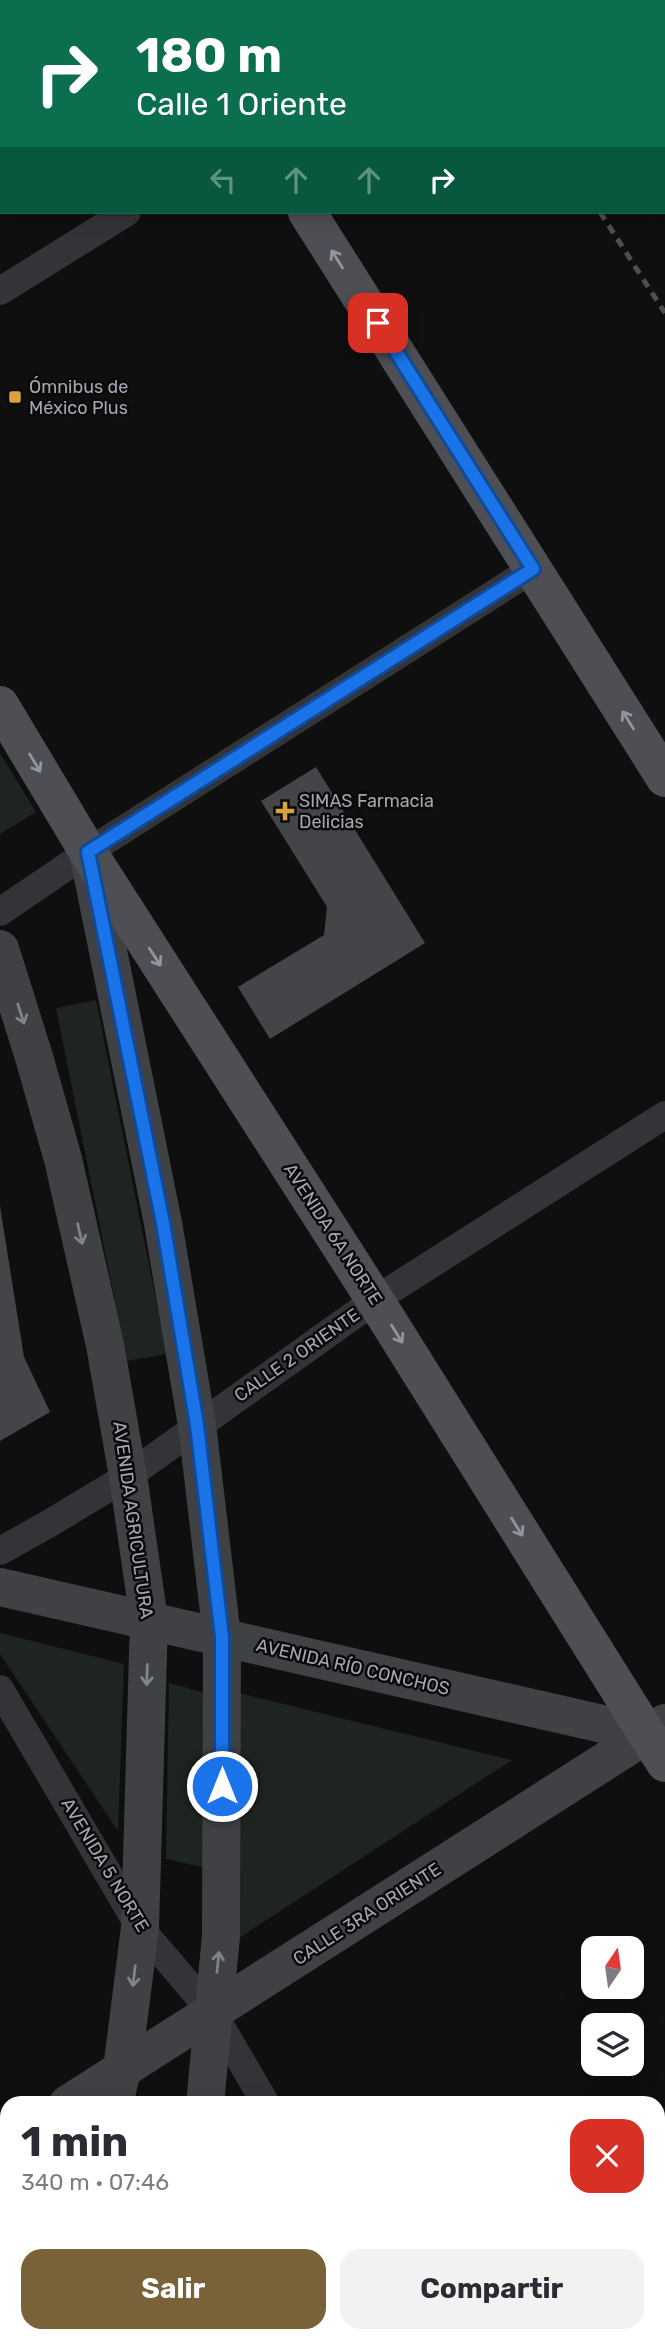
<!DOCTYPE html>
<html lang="es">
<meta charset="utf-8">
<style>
:root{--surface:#fff;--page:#f2f2f3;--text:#2b2b33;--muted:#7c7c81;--accent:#796138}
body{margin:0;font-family:Rubik,sans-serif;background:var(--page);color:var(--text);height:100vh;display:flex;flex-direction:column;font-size:26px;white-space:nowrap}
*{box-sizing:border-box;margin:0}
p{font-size:23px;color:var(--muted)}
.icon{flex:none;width:38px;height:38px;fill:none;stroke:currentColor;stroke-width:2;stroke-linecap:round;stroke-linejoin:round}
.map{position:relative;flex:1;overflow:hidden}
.details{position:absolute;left:0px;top:2096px;width:665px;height:247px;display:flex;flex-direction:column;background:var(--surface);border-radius:21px 21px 0 0;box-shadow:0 4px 18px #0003}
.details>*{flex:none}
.guide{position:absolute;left:0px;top:0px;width:665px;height:214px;box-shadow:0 4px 18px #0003;background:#0b6e4f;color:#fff;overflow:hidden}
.needle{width:46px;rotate:13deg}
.fabs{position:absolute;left:581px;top:1936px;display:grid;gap:14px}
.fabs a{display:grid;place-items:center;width:63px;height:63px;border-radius:14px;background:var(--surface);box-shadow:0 4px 18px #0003;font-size:35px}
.pin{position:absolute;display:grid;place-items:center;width:60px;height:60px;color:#fff;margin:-30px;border-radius:14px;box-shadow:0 4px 10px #0006}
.me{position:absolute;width:77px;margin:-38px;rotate:0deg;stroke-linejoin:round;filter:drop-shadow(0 0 5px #0008)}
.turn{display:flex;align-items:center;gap:24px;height:147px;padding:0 21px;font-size:32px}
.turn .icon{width:91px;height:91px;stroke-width:2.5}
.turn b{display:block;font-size:49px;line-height:60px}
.lanes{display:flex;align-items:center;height:66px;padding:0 21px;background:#0003;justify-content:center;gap:35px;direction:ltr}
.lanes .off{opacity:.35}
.round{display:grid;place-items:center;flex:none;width:74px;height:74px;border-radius:21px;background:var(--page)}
.headline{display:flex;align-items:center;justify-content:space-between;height:119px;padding:0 21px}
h1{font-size:42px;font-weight:700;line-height:52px}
.button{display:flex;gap:14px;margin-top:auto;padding:14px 21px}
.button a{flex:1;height:80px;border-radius:21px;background:var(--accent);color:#fff;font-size:28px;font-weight:700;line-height:80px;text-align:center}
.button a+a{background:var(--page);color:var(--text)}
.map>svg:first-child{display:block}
.green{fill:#1e241f}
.building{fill:#434548}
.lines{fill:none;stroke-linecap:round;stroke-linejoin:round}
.street{stroke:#333437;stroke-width:28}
.secondary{stroke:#3f4145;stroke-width:38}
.primary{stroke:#4d4f54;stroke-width:38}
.rail{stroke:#4c4e52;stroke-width:5;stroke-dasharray:9 7;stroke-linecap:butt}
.oneway{stroke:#91959e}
.oneway2{stroke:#7f838b}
.route-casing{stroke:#114b97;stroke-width:18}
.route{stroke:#1a73e8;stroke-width:12}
.poi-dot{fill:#d9a23f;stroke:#0a0a0b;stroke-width:2.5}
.labels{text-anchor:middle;stroke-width:5;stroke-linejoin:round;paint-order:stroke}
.poi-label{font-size:18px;fill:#a2a7b0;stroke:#0a0a0b;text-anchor:start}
.street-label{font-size:18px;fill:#a2a7b0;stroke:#0a0a0b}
</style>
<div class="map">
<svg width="665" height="2343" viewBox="0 0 665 2343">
<rect width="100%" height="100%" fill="#0f0f10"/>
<!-- green -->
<g class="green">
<path d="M0,753l36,59 -36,22z"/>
<path d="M96,1000l71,354 -40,7 -71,-353z"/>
<path d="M0,1633l124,31 -6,167 -118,-177z"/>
<path d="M169,1683l36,10 -2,174 -37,-8z"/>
<path d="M239,1693l273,67 -276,180z"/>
<path d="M83,2336h46l-2,7h-45z"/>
</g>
<!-- building -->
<g class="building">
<path d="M316,767l109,176 -155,96 -32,-52 86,-52 3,-28 -66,-106z"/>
<path d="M0,1206l24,151 26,55 -50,29z"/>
</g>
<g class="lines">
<!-- street -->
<g class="street">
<path d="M474,2l3,-2"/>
<path d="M0,291l127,-79"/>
<path d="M0,912l88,-60 445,-283"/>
<path d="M0,1551l50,-28 78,-47 247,-176 290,-185"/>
<path d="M0,1689l140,239 73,85 53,91"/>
<path d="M401,2336l4,7"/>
</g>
<!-- secondary -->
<g class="secondary">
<path d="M88,852l75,371 34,202 25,212 -1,299 -16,168"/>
<path d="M0,949l34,108 29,102 42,186 23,131 21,144 -9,308 -18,142 -8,34"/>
<path d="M0,1587l660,150"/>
<path d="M68,2104l597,-381"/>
<path d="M0,2146l7,-4"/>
<path d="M59,2343l2,-7"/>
<path d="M159,2343l2,-7"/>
</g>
<!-- primary -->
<g class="primary">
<path d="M173,0l1,2"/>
<path d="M307,212l358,566"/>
<path d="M0,705l88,147 287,448 290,463"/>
</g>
<!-- rail -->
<path class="rail" d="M600,212l65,101"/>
</g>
<!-- one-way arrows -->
<defs><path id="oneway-shaft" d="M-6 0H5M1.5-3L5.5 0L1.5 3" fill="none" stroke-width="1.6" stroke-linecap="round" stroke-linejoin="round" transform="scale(1.75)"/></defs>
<g class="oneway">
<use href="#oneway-shaft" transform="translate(337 259) rotate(-122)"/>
<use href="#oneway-shaft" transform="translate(628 720) rotate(-122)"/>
<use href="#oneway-shaft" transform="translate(35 763) rotate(59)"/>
<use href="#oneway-shaft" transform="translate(155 957) rotate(57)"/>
<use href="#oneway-shaft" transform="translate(397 1334) rotate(58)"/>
<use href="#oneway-shaft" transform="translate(517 1527) rotate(58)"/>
</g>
<g class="oneway2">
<use href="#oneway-shaft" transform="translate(21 1014) rotate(72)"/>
<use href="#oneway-shaft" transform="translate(80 1234) rotate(77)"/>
<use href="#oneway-shaft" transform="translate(147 1675) rotate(92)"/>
<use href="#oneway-shaft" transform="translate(218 1962) rotate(-84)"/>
<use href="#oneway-shaft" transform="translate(134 1976) rotate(97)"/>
</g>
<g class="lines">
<defs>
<path id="route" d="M222,1786v-149l-25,-212 -34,-202 -75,-371 445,-283 -155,-246"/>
</defs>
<!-- route casing -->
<use href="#route" class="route-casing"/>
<!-- route -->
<use href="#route" class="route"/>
</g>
<!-- markers -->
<g class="poi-dot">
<rect x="8" y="390" width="14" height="14" rx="3.5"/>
<path d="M281.5 800.5h7v7h7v7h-7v7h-7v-7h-7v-7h7z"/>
</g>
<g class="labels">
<!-- poi labels -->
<g class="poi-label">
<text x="29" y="393">Ómnibus de<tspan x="29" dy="21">México Plus</tspan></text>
<text x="299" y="807">SIMAS Farmacia<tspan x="299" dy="21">Delicias</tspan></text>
</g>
<!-- street labels -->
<g class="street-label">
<text transform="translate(333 1234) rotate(57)" y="6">AVENIDA 6A NORTE</text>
<text transform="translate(297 1355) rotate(-35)" y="6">CALLE 2 ORIENTE</text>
<text transform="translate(133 1520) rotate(82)" y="6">AVENIDA AGRICULTURA</text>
<text transform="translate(353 1667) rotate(13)" y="6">AVENIDA RÍO CONCHOS</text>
<text transform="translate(105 1865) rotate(59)" y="6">AVENIDA 5 NORTE</text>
<text transform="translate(367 1914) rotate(-33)" y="6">CALLE 3RA ORIENTE</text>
</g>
</g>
</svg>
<div class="fabs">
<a><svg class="needle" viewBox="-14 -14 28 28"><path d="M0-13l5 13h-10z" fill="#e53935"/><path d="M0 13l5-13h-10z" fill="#7c7c81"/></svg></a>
<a><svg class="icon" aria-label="layers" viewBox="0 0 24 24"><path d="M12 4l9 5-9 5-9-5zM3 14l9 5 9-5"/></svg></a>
</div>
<div class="pin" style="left:378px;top:323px;background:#d93025"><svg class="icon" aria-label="arrive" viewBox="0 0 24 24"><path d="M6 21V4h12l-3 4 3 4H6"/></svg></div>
<svg class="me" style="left:222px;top:1786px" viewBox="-20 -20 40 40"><circle r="17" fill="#1a73e8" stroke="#fff" stroke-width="3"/><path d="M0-11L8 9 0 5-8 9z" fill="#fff"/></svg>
<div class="guide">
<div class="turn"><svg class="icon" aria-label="right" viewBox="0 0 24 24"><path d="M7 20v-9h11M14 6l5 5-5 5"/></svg><div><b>180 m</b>Calle 1 Oriente</div></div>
<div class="lanes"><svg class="icon off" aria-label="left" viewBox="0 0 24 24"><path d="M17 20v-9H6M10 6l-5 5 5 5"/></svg><svg class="icon off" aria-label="ahead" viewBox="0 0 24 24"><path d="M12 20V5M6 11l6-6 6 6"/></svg><svg class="icon off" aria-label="ahead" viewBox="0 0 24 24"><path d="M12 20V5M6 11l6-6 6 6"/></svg><svg class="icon" aria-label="right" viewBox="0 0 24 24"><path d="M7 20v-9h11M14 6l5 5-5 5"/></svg></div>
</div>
<section class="details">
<div class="headline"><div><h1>1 min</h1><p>340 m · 07:46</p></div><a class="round" style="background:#d93025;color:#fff"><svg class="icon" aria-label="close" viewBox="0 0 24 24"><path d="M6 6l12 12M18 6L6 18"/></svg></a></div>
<div class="button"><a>Salir</a><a>Compartir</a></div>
</section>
</div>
